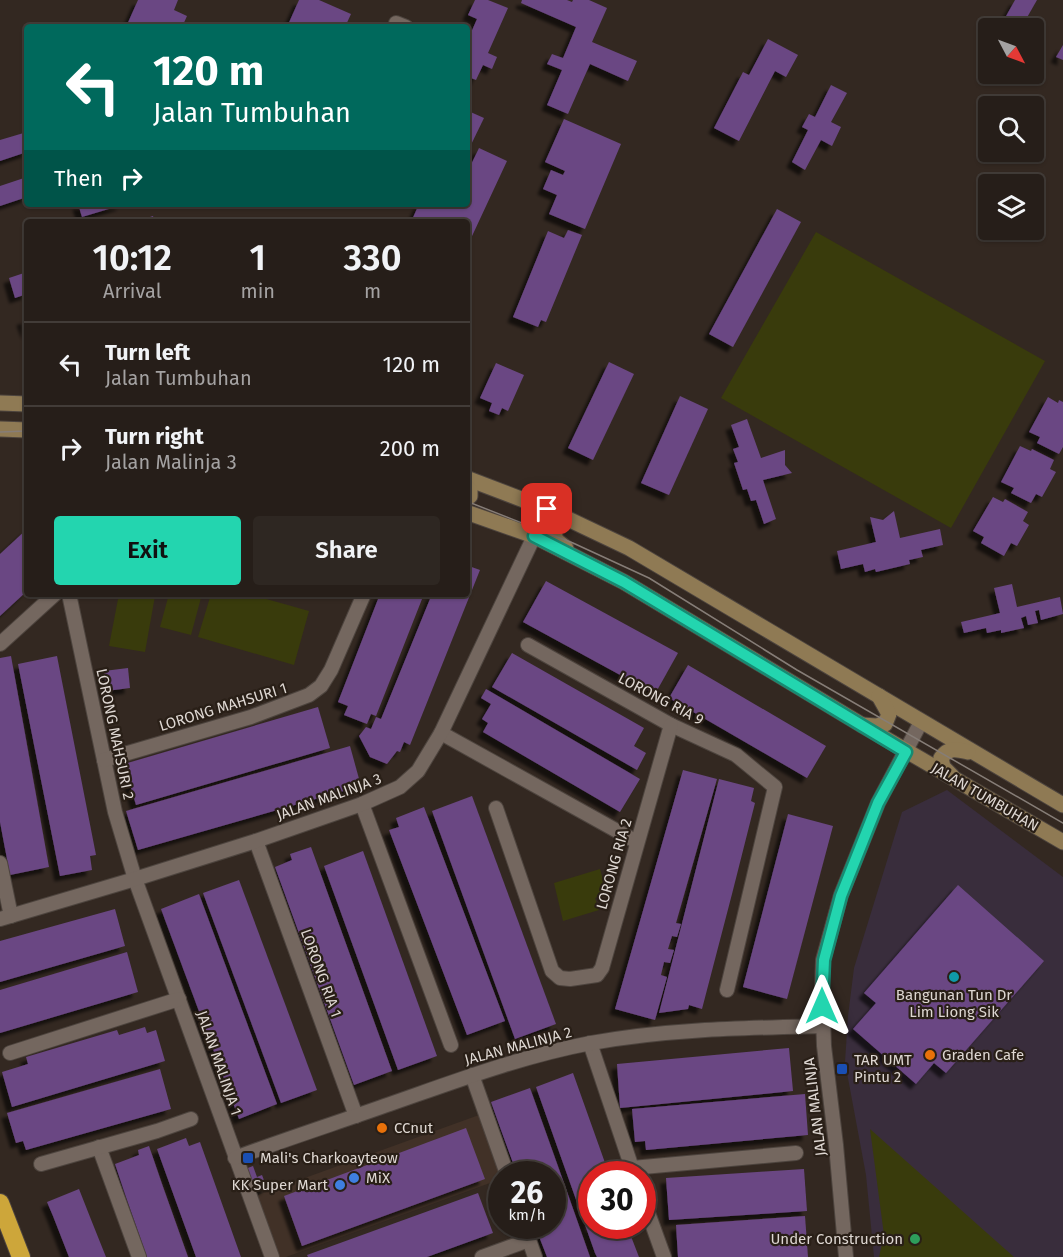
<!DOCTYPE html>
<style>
:root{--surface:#261e19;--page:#2e2722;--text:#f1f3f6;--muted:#a4a2a2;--line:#423c38;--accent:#23d5af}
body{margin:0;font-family:"Fira Sans",sans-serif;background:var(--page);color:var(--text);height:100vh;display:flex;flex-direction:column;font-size:22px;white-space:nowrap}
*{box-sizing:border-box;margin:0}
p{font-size:20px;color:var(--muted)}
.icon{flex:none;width:33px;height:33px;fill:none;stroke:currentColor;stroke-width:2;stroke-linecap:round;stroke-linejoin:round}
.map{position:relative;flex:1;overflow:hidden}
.drawer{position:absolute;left:24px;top:219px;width:446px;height:378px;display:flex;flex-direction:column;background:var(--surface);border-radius:6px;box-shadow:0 2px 4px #0004,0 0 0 2px var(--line)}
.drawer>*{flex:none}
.guide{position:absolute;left:24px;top:24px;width:446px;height:183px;border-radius:6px;box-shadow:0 2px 4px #0004,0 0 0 2px var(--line);background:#00695c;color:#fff;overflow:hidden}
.needle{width:39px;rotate:131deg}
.controls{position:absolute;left:978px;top:18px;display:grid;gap:12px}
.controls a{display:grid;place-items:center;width:66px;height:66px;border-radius:6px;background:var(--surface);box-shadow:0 2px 4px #0004,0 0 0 2px var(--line);font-size:30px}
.speed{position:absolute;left:488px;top:1161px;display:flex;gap:12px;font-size:30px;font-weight:700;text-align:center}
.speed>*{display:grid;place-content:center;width:78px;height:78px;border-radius:50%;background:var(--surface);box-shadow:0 2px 4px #0004,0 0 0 2px var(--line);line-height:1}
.speed small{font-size:15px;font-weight:400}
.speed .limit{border:9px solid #d22;background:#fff;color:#111}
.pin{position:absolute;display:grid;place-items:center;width:51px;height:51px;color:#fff;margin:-26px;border-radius:12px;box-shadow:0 3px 9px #0006}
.me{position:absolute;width:66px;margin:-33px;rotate:0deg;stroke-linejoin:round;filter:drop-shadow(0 0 4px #0008)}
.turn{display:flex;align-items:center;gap:21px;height:126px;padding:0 30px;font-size:27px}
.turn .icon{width:78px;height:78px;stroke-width:2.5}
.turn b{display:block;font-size:42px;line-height:51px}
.then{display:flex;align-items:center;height:57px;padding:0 30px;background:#0003;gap:12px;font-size:22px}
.eta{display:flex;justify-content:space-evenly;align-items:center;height:102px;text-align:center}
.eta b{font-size:36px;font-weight:600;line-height:42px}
.action{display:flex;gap:12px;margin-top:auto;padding:12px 30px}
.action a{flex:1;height:69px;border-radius:6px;background:var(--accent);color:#111;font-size:24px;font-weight:600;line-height:69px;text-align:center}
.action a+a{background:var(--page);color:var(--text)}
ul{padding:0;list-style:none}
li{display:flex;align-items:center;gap:18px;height:84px;padding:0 30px;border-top:2px solid var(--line)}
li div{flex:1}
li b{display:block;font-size:22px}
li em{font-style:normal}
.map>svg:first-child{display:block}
.commercial{fill:#413127}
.education{fill:#392d3c}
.green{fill:#393b0c}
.building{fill:#6a4783;filter:url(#shadow)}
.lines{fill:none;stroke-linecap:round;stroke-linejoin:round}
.minor-casing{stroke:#4d443e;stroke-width:16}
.secondary-casing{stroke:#4d443e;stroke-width:17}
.motorway-casing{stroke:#4d443e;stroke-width:20}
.minor{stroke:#74675f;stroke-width:14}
.secondary{stroke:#8f7a54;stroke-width:15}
.motorway{stroke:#cda63a;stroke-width:18}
.tram{stroke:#867d77;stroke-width:1.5}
.route-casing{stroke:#178a72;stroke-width:15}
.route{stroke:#23d5af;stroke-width:10}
.culture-dot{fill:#0f9aa8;stroke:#291f17;stroke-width:2}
.food-dot{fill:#e8710a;stroke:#291f17;stroke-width:2}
.transit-dot{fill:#1a4fb4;stroke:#291f17;stroke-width:2}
.shop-dot{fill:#3f7fe0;stroke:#291f17;stroke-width:2}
.leisure-dot{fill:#2e9e5b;stroke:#291f17;stroke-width:2}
.labels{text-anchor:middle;stroke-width:4.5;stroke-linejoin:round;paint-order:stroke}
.street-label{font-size:15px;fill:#ded7d2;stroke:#291f17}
.poi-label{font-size:15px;fill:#ded7d2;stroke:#291f17;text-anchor:start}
</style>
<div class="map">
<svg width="1063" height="1257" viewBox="0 0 1063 1257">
<defs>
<filter id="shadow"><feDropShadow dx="-5.5" dy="5.5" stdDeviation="1.5" flood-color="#0009"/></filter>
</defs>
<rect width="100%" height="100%" fill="#332821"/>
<!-- commercial -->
<path class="commercial" d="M479,1115l22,64 -215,78h-8l-23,-61z"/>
<!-- education -->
<path class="education" d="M947,790l116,87v380h-189l-8,-82 -21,-113 3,-46 6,-48 48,-156z"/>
<!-- green -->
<g class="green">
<path d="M816,232l229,129 -94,167 -230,-130z"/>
<path d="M119,594l36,2 -10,56 -36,-6z"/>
<path d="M169,594h33l-11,41 -31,-8z"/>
<path d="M211,594h38l60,17 -15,54 -96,-28z"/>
<path d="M600,869l7,25 -12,4 4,12 -36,11 -9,-38z"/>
<path d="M870,1129l144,128h-135l5,-22z"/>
</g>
<!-- building -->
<g class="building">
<path d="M138,0h40l-4,10 13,6 -5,11h-56z"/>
<path d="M299,0h20l32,14 -6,13h-58z"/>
<path d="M475,0h13l20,8 -20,45 9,4 -5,12 -9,-4 -7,15 -10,-4v-32l11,-25 -9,-4z"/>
<path d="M522,0h45l5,2 1,-2h16l18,8 -15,34 45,19 -9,20 -38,-17 -22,50 -21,-9 15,-35 -15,-6 5,-10 11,4 13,-31 -55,-24z"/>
<path d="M1015,0h22l-16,28h-18l-3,-1z"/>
<path d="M768,39l30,16 -12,22 -11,-6 -36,70 -25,-13 29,-56 6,3z"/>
<path d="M1063,45v15l-7,-3z"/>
<path d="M831,85l16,8 -16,29 10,5 -9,19 -11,-6 -16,30 -13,-8 16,-32 -6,-3 7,-13 6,3z"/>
<path d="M466,110l18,8 -18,37z"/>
<path d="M564,119l57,25 -36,85 -36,-15 8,-19 -14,-6 8,-19 12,5 2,-4 -20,-9z"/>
<path d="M27,132v20l-27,9v-21z"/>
<path d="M479,148l28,13 -41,88v-27h-55l8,-18h47v-29z"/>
<path d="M27,177v20l-27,9v-20z"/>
<path d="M78,204h44v1l-40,12z"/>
<path d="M777,209l24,13 -68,125 -24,-13z"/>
<path d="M153,216l2,6h-20z"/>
<path d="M568,230l14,5 -36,87 -5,-2 -3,7 -25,-10 35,-86 16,7z"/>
<path d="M27,272v22l-12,4 -6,-20z"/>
<path d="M27,318v16l-5,-14z"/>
<path d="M609,362l25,12 -41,86 -25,-12z"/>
<path d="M496,363l28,12 -16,36 -6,-3 -3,7 -10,-4 3,-8 -12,-5z"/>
<path d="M680,396l28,13 -39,86 -28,-12z"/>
<path d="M1048,397l10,6 1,-3 4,2v45l-4,7 -22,-11 3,-6 -11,-5z"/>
<path d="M747,419l14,39 24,-8v15l7,8 -29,7 13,39 -12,5 -8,-24 -5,1 -4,-12 -4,1 -9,-27 4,-1 -5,-13 6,-2 -8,-22z"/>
<path d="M1020,446l11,5 1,-2 22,11 -4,9 6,3 -14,25 -6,-3 -5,9 -20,-10 3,-5 -13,-6z"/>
<path d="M993,497l10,5 2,-3 23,13 -5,9 6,4 -12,21 -6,-3 -7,13 -23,-13 3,-6 -11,-6z"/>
<path d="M894,511l6,27 40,-9 3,16 -22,5 2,7 -14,3 1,4 -34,8 -1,-3 -10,3 -2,-8 -22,5 -4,-18 39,-9 -6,-25 13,3z"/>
<path d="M27,529v62l-27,25v-62z"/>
<path d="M466,565l14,5 -70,175 -6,-3 -4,10 -3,-1 -10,13 -17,-7 -11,-21 7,-9 5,2 5,-12 5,2 51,-125h34z"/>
<path d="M546,581l132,72 -23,41 -132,-72z"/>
<path d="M1012,584l5,23 43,-10 3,17 -22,6 -2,-10 -4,1 3,12 -10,2 -2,-9 -5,2 3,10 -23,5v-3l-14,3 -1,-5 -22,5 -3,-11 39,-9 -6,-25z"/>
<path d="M380,594h44l-48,122 -5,-2 -4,10 -23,-9 4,-9 -10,-4z"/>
<path d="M512,653l132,75 -10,18 12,7 -9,17 -145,-83z"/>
<path d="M11,656l38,211 -39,8 -10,-53v-164z"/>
<path d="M57,656l39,199 -6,1 2,14 -32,6 -42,-212z"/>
<path d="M688,665l138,81 -19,32 -138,-80z"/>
<path d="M128,668l2,20 -24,3 -2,-20z"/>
<path d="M486,689l154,90 -20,33 -137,-80 5,-9 -6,-4 9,-15 -10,-6z"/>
<path d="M318,707l12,41 -194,57 -12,-41z"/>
<path d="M350,746l11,40 -223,64 -12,-39z"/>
<path d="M683,770l34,9 -41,144 5,1 -4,13 -5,-1 -4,13 6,1 -4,13 -6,-1 -3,13 6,2 -12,43 -40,-11z"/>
<path d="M719,779l35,9 -3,13 4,2 -23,91 -30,115 -13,-4 -1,4 -29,4z"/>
<path d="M472,796l84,228 -41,15 -83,-228z"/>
<path d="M424,807l81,214 -38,14 -78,-205 10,-3 -3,-9z"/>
<path d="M788,814l45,12 -46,173 -44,-12z"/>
<path d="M311,847l81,224 -38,14 -79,-218 17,-7 -2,-6z"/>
<path d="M363,851l74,205 -39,14 -74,-204z"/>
<path d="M239,880l78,210 -36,13 -78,-210z"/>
<path d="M958,885l86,76 -98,112 -12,-10 -18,21 -63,-55 23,-26 -12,-10z"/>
<path d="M199,894l78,210 -38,15 -78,-210z"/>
<path d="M115,909l10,37 -125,36v-41z"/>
<path d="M127,952l11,40 -138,41v-43z"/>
<path d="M145,1027l2,6 9,-3 9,31 -153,46 -10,-35 26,-8 -2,-7 91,-27 2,5z"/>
<path d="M789,1048l4,43 -173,17 -3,-44z"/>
<path d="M160,1069l11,40 -145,41 -3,-9 -7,2 -9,-30z"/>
<path d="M573,1073l36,101h-18v52h36l12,31h-42l-2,-4 -59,-166z"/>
<path d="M530,1088l35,98 25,71h-43l-12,-31h17v-52h-35l-16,-44 -10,-28z"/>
<path d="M805,1094l3,41 -162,15 -1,-9 -10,1 -3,-33z"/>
<path d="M466,1128l19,51 -183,67 -18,-50z"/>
<path d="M186,1138l3,8 11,-4 41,115h-45l-39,-108z"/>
<path d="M149,1146l13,38 26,73h-41l-21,-60 -11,-33 24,-9 -1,-5z"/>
<path d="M253,1166l4,11 5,-2 5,13 -14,4 -8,-23z"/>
<path d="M804,1169l3,42 -138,9 -3,-42z"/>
<path d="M79,1189l11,28 16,40h-37l-16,-41 -6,-14z"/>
<path d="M478,1193l15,40 -66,24h-119l-1,-2z"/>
<path d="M805,1216l3,41h-130l-2,-32z"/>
</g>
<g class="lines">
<defs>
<g id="minor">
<path d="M396,23l10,4"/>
<path d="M69,594l46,218 20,67 137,378"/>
<path d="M0,644l55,-50"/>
<path d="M528,645l143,80 65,30 39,32 -48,203"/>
<path d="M441,733l196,109"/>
<path d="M104,760l147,-43 58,-22 12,-9 10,-16 33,-76"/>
<path d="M362,804l89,241"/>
<path d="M496,808l56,163 8,7 10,1 27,-4 5,-7 69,-243"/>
<path d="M256,841l100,275"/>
<path d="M0,863l11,53"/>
<path d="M0,919l135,-40 121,-38 106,-37 38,-17 18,-16 23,-38 106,-224"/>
<path d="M590,1043l44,131"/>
<path d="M10,1053l169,-54"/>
<path d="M472,1075l35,99"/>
<path d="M99,1147l40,110"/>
<path d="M235,1158c51,-19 104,-36 155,-54 66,-23 132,-48 201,-61 77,-14 154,-15 232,-17"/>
<path d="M41,1164l116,-33 34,-12"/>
<path d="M632,1168l164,-15"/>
<path d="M642,1196l22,61"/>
<path d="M524,1226l11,31"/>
<path d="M482,1257l47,-17"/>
<path d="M846,1257l-10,-112 -12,-99 -2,-59 1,-27 18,-65 37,-92 43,-81"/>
</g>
<g id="secondary">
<path d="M0,403l27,1"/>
<path d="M0,429l27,1"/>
<path d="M466,478l81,31 82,39 434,257"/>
<path d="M466,486l4,4v6l-4,3"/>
<path d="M466,512l68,24 90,46 238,143 201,117"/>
<path d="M566,548l-10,-8 -2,-8 3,-6 11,-7"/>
<path d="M862,725l14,1 9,-2 4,-10 -10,-18"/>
<path d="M952,776l-9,-9 -2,-9c8,-11 15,-9 27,-6"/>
</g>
<path id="motorway" d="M0,1203l21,54"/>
</defs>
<!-- minor casing -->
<use href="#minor" class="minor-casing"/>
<!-- secondary casing -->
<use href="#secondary" class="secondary-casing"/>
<!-- motorway casing -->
<use href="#motorway" class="motorway-casing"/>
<!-- minor -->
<use href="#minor" class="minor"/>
<!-- secondary -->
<use href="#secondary" class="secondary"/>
<!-- motorway -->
<use href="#motorway" class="motorway"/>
<!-- tram -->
<g class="tram">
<path d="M0,432l27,-1"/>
<path d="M466,501l107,42 76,35 148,92 266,153"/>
</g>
</g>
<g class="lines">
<defs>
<path id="route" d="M547,509l-13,27 90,46 282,170 -28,51 -37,93 -17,64 -2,46"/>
</defs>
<!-- route casing -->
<use href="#route" class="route-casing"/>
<!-- route -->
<use href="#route" class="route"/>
</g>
<!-- markers -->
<circle class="culture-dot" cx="954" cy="977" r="6"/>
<g class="food-dot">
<circle cx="930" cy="1055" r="6"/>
<circle cx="382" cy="1128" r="6"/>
</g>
<g class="transit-dot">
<rect x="836" y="1063" width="12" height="12" rx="3"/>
<rect x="242" y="1152" width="12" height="12" rx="3"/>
</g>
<g class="shop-dot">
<circle cx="354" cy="1178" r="6"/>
<circle cx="340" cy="1185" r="6"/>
</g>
<circle class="leisure-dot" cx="915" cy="1239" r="6"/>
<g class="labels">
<!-- street labels -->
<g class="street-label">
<text transform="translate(661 699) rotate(28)" y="5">LORONG RIA 9</text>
<text transform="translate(223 707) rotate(-17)" y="5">LORONG MAHSURI 1</text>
<text transform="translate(115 734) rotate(78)" y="5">LORONG MAHSURI 2</text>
<text transform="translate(329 797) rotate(-20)" y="5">JALAN MALINJA 3</text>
<text transform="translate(985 797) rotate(30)" y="5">JALAN TUMBUHAN</text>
<text transform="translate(614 864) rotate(-74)" y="5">LORONG RIA 2</text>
<text transform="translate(321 973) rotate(70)" y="5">LORONG RIA 1</text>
<text transform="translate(518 1046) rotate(-15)" y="5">JALAN MALINJA 2</text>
<text transform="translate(219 1063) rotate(71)" y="5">JALAN MALINJA 1</text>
<text transform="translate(815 1107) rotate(-97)" y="5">JALAN MALINJA</text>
</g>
<!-- poi labels -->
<g class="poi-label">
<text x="954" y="1000" text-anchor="middle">Bangunan Tun Dr<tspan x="954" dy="17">Lim Liong Sik</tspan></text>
<text x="942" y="1060">Graden Cafe</text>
<text x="854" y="1065">TAR UMT<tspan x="854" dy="17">Pintu 2</tspan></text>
<text x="394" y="1133">CCnut</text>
<text x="260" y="1163">Mali's Charkoayteow</text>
<text x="366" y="1183">MiX</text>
<text x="328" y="1190" text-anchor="end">KK Super Mart</text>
<text x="903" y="1244" text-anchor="end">Under Construction</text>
</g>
</g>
</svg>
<div class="controls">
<a><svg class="needle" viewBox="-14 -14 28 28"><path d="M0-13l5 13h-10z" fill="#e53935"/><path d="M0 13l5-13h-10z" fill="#a4a2a2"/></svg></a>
<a><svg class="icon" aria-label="search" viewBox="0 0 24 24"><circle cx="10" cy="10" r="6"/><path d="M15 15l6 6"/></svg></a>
<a><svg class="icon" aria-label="layers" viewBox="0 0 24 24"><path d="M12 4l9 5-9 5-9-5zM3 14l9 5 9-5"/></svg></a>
</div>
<div class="speed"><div>26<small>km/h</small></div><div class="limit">30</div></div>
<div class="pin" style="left:547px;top:509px;background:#d93025"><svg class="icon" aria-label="arrive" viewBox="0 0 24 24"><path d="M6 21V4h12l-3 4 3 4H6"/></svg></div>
<svg class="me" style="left:822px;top:1006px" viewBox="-20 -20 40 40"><path d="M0-17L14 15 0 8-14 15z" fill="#23d5af" stroke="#fff" stroke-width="4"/></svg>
<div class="guide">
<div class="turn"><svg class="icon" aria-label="left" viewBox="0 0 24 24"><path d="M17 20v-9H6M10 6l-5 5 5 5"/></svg><div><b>120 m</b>Jalan Tumbuhan</div></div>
<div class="then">Then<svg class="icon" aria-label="right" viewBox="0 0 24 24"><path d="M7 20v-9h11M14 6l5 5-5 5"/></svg></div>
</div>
<section class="drawer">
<div class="eta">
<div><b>10:12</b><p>Arrival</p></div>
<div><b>1</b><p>min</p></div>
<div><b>330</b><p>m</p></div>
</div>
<ul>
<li><svg class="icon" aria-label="left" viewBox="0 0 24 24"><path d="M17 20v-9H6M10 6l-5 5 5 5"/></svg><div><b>Turn left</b><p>Jalan Tumbuhan</p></div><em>120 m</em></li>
<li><svg class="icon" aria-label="right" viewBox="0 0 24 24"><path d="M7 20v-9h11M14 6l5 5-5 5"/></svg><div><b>Turn right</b><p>Jalan Malinja 3</p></div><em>200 m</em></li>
</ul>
<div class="action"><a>Exit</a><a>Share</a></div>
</section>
</div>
